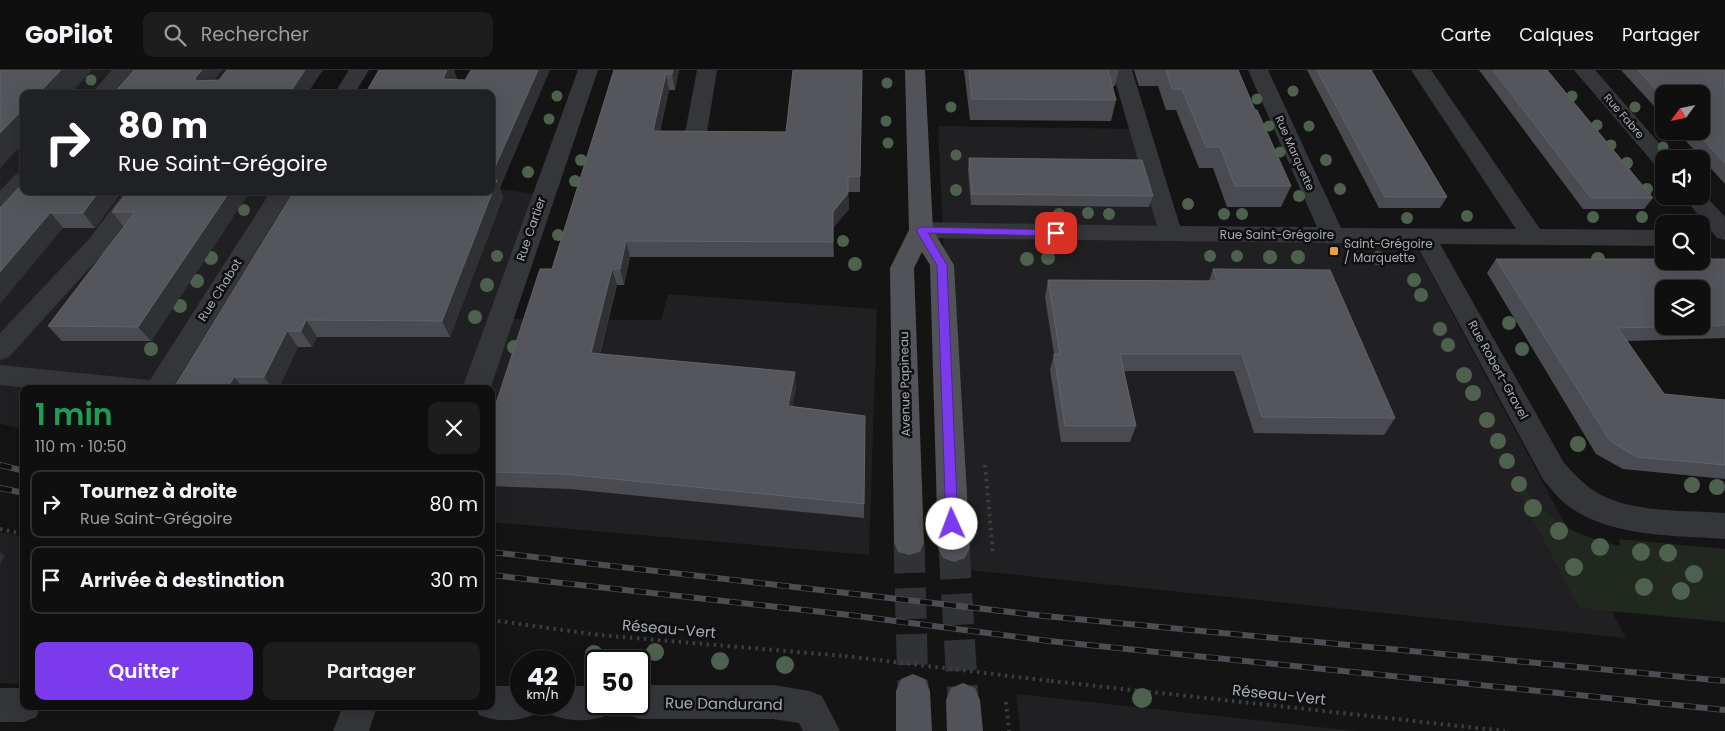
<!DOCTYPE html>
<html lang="fr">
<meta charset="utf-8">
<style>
:root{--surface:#0f0f10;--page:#1d1d1e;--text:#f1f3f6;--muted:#9b9c9f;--line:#2f2f30;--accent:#7c3aed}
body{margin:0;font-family:Poppins,sans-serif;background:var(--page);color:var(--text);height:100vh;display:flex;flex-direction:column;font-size:19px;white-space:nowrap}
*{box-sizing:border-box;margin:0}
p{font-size:16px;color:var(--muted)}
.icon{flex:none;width:28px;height:28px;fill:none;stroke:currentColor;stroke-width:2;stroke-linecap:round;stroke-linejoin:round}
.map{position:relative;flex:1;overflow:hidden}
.details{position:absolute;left:20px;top:315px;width:475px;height:325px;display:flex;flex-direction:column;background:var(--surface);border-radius:10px;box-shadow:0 5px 20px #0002,0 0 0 1px var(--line)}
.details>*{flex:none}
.top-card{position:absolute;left:20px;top:20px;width:475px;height:105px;border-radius:10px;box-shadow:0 5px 20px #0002,0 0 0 1px var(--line);background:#202124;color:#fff;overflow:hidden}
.needle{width:32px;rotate:237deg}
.controls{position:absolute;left:1655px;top:15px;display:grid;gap:10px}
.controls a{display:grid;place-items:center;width:55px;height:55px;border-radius:10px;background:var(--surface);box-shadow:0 5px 20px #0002,0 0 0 1px var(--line);font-size:25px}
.speed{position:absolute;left:510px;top:580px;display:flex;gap:10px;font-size:25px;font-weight:700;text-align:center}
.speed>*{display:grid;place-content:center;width:65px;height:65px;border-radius:50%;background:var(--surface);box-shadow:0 5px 20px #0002,0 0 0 1px var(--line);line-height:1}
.speed small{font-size:12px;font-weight:400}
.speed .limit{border:2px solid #111;border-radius:8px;background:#fff;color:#111}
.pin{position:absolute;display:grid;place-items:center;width:42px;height:42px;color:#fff;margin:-21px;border-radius:10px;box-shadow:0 2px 8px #0006}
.me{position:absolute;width:55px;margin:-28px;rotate:358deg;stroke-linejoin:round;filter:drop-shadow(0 0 4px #0008)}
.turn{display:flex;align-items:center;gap:18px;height:105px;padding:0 15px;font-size:22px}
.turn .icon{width:65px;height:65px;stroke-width:2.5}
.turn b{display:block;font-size:35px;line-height:42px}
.round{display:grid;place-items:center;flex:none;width:52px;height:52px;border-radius:10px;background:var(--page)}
.summary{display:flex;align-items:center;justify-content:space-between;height:85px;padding:0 15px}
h1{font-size:30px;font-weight:600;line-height:38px;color:#1e9e55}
.primary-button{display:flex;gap:10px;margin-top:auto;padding:10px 15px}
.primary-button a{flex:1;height:58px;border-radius:10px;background:var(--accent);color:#fff;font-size:20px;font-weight:600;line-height:58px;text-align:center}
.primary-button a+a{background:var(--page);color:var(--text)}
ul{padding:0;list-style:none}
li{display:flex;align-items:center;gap:15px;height:68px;margin:0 10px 8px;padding:0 5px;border:2px solid var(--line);border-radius:10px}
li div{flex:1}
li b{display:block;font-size:19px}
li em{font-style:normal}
header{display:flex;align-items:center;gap:30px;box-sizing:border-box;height:70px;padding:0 25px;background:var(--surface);border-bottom:1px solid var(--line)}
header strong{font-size:24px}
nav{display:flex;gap:28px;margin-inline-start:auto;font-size:18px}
.search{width:350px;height:45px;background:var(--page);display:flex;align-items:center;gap:12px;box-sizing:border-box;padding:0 18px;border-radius:10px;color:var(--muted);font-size:19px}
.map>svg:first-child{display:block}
.built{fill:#202022}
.green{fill:#202820}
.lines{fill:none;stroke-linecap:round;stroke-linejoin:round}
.major-tunnel{stroke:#313235;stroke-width:31;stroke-dasharray:31 15;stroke-linecap:butt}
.path{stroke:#3b3d41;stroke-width:4;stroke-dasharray:2.5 4.5;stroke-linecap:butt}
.minor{fill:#35363a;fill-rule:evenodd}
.major{fill:#515359;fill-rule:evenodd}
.rail-casing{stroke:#4c4e53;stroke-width:6}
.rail{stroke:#0f0f10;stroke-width:4.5;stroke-dasharray:12;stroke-linecap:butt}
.path-bridge{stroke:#3b3d41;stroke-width:4;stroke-dasharray:2.5 4.5;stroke-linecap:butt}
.tree{fill:#4e614e}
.wall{fill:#4a4b50;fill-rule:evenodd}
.shaded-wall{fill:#303134}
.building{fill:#54565b;stroke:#616369}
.route{fill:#7c3aed;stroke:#51269a}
.poi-dot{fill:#ed9e34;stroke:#0f0f10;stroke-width:2}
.labels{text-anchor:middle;stroke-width:5;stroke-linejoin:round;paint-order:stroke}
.far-street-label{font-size:11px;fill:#a6acb5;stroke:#0f0f10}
.street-label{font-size:12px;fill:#a6acb5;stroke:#0f0f10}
.poi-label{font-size:12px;fill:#a6acb5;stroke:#0f0f10;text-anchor:start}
.near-street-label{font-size:15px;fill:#a6acb5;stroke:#0f0f10}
</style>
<header>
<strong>GoPilot</strong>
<div class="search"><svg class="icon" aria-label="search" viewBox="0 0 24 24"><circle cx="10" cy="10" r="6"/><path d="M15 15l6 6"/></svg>Rechercher</div>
<nav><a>Carte</a><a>Calques</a><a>Partager</a></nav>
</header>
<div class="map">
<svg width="1725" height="661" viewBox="0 0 1725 661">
<rect width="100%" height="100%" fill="#141415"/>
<!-- built -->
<g class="built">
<path d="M0,0h234l-18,24h-192v97h467v-3l52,7 -73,194h-446v40l-24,-5z"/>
<path d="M938,56l204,3 32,101 236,4 216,404 -667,-69z"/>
<path d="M668,224l209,15 -8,246 -378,-33v-133h-20l27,-70 163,1z"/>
<path d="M0,462l24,5v147l-24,-1z"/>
<path d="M1016,624l340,37h-336z"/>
</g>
<!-- green -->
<path class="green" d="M1515,415h8c20,36 59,53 97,61l-1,-7 106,10v73l-146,-14z"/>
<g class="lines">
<!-- major-tunnel -->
<g class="major-tunnel">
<path d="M909,472l4,149"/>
<path d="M954,478l9,152"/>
</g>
<!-- path -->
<g class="path">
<path d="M985,395l8,87"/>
<path d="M0,459l24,5"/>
<path d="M491,550l108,15 246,21"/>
<path d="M1051,611l454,50"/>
<path d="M1006,632l3,29"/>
</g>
<!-- minor -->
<g class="minor">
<path d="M112,0h21l-21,24h-21z"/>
<path d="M349,0h20l-15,24h-20z"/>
<path d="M578,0h20l-108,319h-28z"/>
<path d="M697,0h20l-11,68 -3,5 -8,1 -8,-1 -3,-5z"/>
<path d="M1112,0h20l48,156 137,1 -69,-157h20l73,158 175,1 -105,-159h20l109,159 124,1v16l-224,-2 124,219c11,12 21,23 35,31 34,19 88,16 126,19v26c-54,-4 -124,-1 -166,-41 -5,-5 -10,-12 -15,-17l-128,-237 -495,-6 -8,-3 -4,-5 4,-5 8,-3 236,4z"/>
<path d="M1574,0h21l78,89h-9v9l-8,-2z"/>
<path d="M24,102l1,19 -17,19 -8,2v-21l16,-17z"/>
<path d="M125,121h23l-42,59 -97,107 -9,3v-27l90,-95z"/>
<path d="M271,121h22l-121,198h-136l-36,-4v-20l150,15z"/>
<path d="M1701,121l24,26v23l-8,-2 -34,-42h18z"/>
<path d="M639,615h134l37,6 12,5 18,35h-37l-4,-8 -26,-4h-134l-12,-5 -5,-10h17z"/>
<path d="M491,616h30v18h17l-5,11c-17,7 -37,7 -54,0l-4,-9h16z"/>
<path d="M564,616h32v18h17l-5,11c-18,7 -38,7 -56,0l-5,-11h17z"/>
<path d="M0,618h24v18h17l-5,11 -12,5h-24z"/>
<path d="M343,636h34l-8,25h-36z"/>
</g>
<!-- major -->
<g class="major">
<path d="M905,0h20l8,160 21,35 16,283 -5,10 -11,4 -11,-4 -5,-10 -8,-283 -8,-13 -8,16 10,274 -4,10 -11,3 -11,-3 -4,-10 -4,-274 19,-38z"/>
<path d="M913,604l12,5 5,12 2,40h-36v-40l5,-12z"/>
<path d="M963,613l12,5 5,12 3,31h-36l-1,-31 5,-12z"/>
</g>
<defs>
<g id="rail">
<path d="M0,395l24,6"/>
<path d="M0,418l24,5"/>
<path d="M491,482l554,64 680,65"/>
<path d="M491,505l358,40 200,26 676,69"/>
</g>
</defs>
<!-- rail casing -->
<use href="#rail" class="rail-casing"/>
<!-- rail -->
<use href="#rail" class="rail"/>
<!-- path-bridge -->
<path class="path-bridge" d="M845,586l206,25"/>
</g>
<!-- trees -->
<g class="tree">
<circle cx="91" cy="10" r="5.5"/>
<circle cx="887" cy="13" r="5.5"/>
<circle cx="1293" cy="21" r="5.5"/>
<circle cx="557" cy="26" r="5.5"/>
<circle cx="1572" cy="26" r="5.5"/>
<circle cx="1257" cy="29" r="5.5"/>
<circle cx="951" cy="37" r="5.5"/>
<circle cx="1635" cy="37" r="5.5"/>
<circle cx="549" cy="49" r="5.5"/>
<circle cx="886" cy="51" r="5.5"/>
<circle cx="1597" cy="55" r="5.5"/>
<circle cx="1269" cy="56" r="5.5"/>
<circle cx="1309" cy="56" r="5.5"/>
<circle cx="888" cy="73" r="5.5"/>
<circle cx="1611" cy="75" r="5.5"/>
<circle cx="1663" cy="77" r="5.5"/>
<circle cx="1280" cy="82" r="5.5"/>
<circle cx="956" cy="85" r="5.5"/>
<circle cx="581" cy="90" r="6"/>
<circle cx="1326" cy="90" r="6"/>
<circle cx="1627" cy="93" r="6"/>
<circle cx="528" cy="102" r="6"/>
<circle cx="575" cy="111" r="6"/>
<circle cx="1340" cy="119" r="6"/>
<circle cx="1647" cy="119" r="6"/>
<circle cx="956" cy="120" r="6"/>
<circle cx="1299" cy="126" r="6"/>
<circle cx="1188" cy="134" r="6"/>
<circle cx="244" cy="140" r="6"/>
<circle cx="1088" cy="143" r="6"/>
<circle cx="1059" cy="144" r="6"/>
<circle cx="1109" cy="144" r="6"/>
<circle cx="1224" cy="144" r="6"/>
<circle cx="1242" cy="144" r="6"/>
<circle cx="1467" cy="146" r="6"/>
<circle cx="1593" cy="147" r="6"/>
<circle cx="1642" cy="147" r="6"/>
<circle cx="1407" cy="148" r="6"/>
<circle cx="558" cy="165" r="6"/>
<circle cx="843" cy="171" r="6"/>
<circle cx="497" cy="186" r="6"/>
<circle cx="1210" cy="186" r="6"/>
<circle cx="1237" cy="186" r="6"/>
<circle cx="1270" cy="187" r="7"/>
<circle cx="1298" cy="187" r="7"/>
<circle cx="211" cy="188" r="7"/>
<circle cx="1048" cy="188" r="7"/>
<circle cx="1378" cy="188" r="7"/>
<circle cx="1027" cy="189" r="7"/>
<circle cx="1598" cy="189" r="7"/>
<circle cx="855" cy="194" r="7"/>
<circle cx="1414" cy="210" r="7"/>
<circle cx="197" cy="211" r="7"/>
<circle cx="487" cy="215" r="7"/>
<circle cx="1421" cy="225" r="7"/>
<circle cx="180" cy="236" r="7"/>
<circle cx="475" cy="247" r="7"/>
<circle cx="1509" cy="253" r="7"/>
<circle cx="1440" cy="259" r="7"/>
<circle cx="1448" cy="275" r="7"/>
<circle cx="514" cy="277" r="7"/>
<circle cx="151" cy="279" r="7"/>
<circle cx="1522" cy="279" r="7"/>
<circle cx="1464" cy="305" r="8"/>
<circle cx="1473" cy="323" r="8"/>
<circle cx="1487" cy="350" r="8"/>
<circle cx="1498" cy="371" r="8"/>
<circle cx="1578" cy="374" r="8"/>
<circle cx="1507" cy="391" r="8"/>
<circle cx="1519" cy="414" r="8"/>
<circle cx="1692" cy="415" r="8"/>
<circle cx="1717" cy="417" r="8"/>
<circle cx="1533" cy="438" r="9"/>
<circle cx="1559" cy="461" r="9"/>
<circle cx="1600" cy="477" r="9"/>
<circle cx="1641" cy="482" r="9"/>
<circle cx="1668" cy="483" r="9"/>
<circle cx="1574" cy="497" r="9"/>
<circle cx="1694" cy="504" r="9"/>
<circle cx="1644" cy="517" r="9"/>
<circle cx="1681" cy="521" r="9"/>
<circle cx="655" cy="582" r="9"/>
<circle cx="594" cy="584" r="9"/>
<circle cx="720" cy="591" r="9"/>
<circle cx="785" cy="595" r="9"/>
<circle cx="1142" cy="628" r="10"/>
</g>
<!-- wall -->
<g class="wall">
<path d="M614,0h65l-4,20h-6l-9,41 126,1 76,-62 -2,122h-12l1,17 -16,19 1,29h-204l-6,28h-7l-17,69 196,33 -4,19 73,10 -1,102 -295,-29 -78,-3v-67l61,-150z"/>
<path d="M964,0h155l-4,16h-3l4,14 -5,21 -141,-1z"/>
<path d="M1134,0h104l17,40 36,76 -10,21h-54l-14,-39h-14l-23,-58h-10l-8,-24h-19z"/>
<path d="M1307,0h64l76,127 -7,11h-61z"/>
<path d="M1479,0h68l106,128 -9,11h-61z"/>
<path d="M1621,0h104v114l-48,-53h24l-37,-37v23z"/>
<path d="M457,8l-1,1 47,118 -53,140h-133l-5,10h-14l-20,42h-105l318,-198 -126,-97z"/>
<path d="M969,88l184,38 -4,11 -178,-2 -3,-35z"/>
<path d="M24,112l98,9 -27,37h-32z"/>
<path d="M128,121h122l-99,150h-89l-14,-15 76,-99 -12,-15z"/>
<path d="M1496,189h229v79l-98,3 37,53 61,6v79l-102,-10 -27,-15 -109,-181zM1701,219v37h-37z"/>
<path d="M1213,199l182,149 -11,17 -130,-2 -20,-62h-110l12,55 -6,16h-69l-11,-72 4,-16 -9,-57 3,-17 161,1z"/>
</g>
<!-- shaded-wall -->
<g class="shaded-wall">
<path d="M61,0h31l-22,24h-32z"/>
<path d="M202,0h20l-18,23 -8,-12 -1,-3z"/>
<path d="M305,0h18l-16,24h-18z"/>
<path d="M447,0h7l3,8 -6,16 -8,-15z"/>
<path d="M538,0h12l-50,118 3,9 -53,140 -8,-16 49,-136v-9z"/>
<path d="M673,0h6l-4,20 -3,-16z"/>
<path d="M666,4l3,16 -13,57 -3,-16z"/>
<path d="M24,38v35l-24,25v-35z"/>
<path d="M99,121h23l-27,37 -12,-15z"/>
<path d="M230,121h20l-99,150 -13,-14z"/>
<path d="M848,123l1,16 -16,19 1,29 -1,-45z"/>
<path d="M50,143l13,15 -63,76v-32z"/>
<path d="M626,171l4,16 -6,28 -4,-16z"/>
<path d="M612,199l5,16 -21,83 -5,-15z"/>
<path d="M306,250l11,17 -5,10 -11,-16z"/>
<path d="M287,261l11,16 -20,42h-5l-9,-12z"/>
<path d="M795,302l1,15 -6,34 -2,-15z"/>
<path d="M234,307l10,12h-17z"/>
<path d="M0,482l5,4 -5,8z"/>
</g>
<!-- building -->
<g class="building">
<path d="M0,0h61l-23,24h-14v14l-24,25z"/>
<path d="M134,0h68l-7,8 1,3 23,-1 8,-10h78l-16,24h-176z"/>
<path d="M379,0h68l-4,9 22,1 6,-10h67l-47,106v-82h-126z"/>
<path d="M614,0h59l-1,4h-6l-13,57 133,1 7,-62h69l-2,106 -12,1v16l-15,19v30l-207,-1 -6,28h-8l-21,84 204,19 -7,34 77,10 -1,88 -301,-30 -72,-2v-53l49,-150h12z"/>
<path d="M969,0h139l8,30 -144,-1z"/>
<path d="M1166,0h72l17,40h2l34,76h-56l-15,-39h-14l-24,-58h-10z"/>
<path d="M1317,0h54l76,127h-62z"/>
<path d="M1493,0h54l106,128h-62z"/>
<path d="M1638,0h87v93l-30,-32h6v-37h-37v4z"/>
<path d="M969,88l173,2 11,36 -181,-2z"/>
<path d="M491,110h6l-55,141 -136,-1 -5,11h-14l-23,46h-30l-7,12h-54l121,-198h197z"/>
<path d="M24,112v9h75l-16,22h-33l-50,59v-64z"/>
<path d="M128,121h102l-92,136 -90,-1 87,-114h-23z"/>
<path d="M1496,189h168v2h37v-2h24v66l-24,1v-37h-37v37h22l-68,2 46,66 61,6v65l-88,-8 -27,-16z"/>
<path d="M1213,199l117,1 65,148 -133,-1 -20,-63h-122l16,72h-71l-11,-72h6l-12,-74 169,1z"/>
</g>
<!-- route -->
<path class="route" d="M921,157l135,3 5,3 -5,3 -128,-3 19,32 11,259 -1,4 -5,1 -4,-1 -2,-4 -9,-259 -21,-35z"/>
<!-- markers -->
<rect class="poi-dot" x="1329" y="176" width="10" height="10" rx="2.5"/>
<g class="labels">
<!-- far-street labels -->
<g class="far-street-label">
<text transform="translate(1624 46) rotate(49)" y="4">Rue Fabre</text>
<text transform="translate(1295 83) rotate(66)" y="4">Rue Marquette</text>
</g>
<!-- street labels -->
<g class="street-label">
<text transform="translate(531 159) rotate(-71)" y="4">Rue Cartier</text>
<text x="1277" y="169">Rue Saint-Grégoire</text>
<text transform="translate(220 220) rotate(-58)" y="4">Rue Chabot</text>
<text transform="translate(1498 300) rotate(61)" y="4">Rue Robert-Gravel</text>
<text transform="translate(905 314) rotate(-91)" y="4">Avenue Papineau</text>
</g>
<!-- poi labels -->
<g class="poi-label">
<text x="1344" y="178">Saint-Grégoire<tspan x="1344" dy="14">/ Marquette</tspan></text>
</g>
<!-- near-street labels -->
<g class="near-street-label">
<text transform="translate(669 559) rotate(5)" y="5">Réseau-Vert</text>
<text transform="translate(1279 625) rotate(6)" y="5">Réseau-Vert</text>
<text transform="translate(724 634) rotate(1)" y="5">Rue Dandurand</text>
</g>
</g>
</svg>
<div class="controls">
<a><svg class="needle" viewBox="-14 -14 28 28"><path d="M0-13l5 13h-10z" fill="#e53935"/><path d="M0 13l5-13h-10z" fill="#9b9c9f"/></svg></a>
<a><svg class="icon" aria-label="sound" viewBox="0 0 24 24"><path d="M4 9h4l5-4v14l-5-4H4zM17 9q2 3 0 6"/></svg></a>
<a><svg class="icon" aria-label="search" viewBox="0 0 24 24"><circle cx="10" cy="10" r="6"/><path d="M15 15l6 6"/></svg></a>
<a><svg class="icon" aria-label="layers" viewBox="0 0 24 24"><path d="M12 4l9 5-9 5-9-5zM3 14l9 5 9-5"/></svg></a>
</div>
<div class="speed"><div>42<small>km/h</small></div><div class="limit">50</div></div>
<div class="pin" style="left:1056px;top:163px;background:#d93025"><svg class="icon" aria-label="arrive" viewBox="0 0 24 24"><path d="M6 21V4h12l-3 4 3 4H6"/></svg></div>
<svg class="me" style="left:952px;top:454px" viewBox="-20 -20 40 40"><circle r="19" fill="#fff"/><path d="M0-13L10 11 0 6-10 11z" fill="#7c3aed"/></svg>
<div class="top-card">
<div class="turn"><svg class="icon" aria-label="right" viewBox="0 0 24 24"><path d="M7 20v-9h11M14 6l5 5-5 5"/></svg><div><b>80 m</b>Rue Saint-Grégoire</div></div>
</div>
<section class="details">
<div class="summary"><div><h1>1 min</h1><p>110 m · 10:50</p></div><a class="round"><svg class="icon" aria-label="close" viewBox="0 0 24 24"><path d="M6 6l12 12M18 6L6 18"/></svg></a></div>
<ul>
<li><svg class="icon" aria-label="right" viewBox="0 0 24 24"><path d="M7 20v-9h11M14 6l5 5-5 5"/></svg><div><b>Tournez à droite</b><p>Rue Saint-Grégoire</p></div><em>80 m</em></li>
<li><svg class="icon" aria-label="arrive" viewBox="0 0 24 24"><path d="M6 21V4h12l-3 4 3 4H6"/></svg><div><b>Arrivée à destination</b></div><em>30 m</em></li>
</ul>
<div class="primary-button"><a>Quitter</a><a>Partager</a></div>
</section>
</div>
